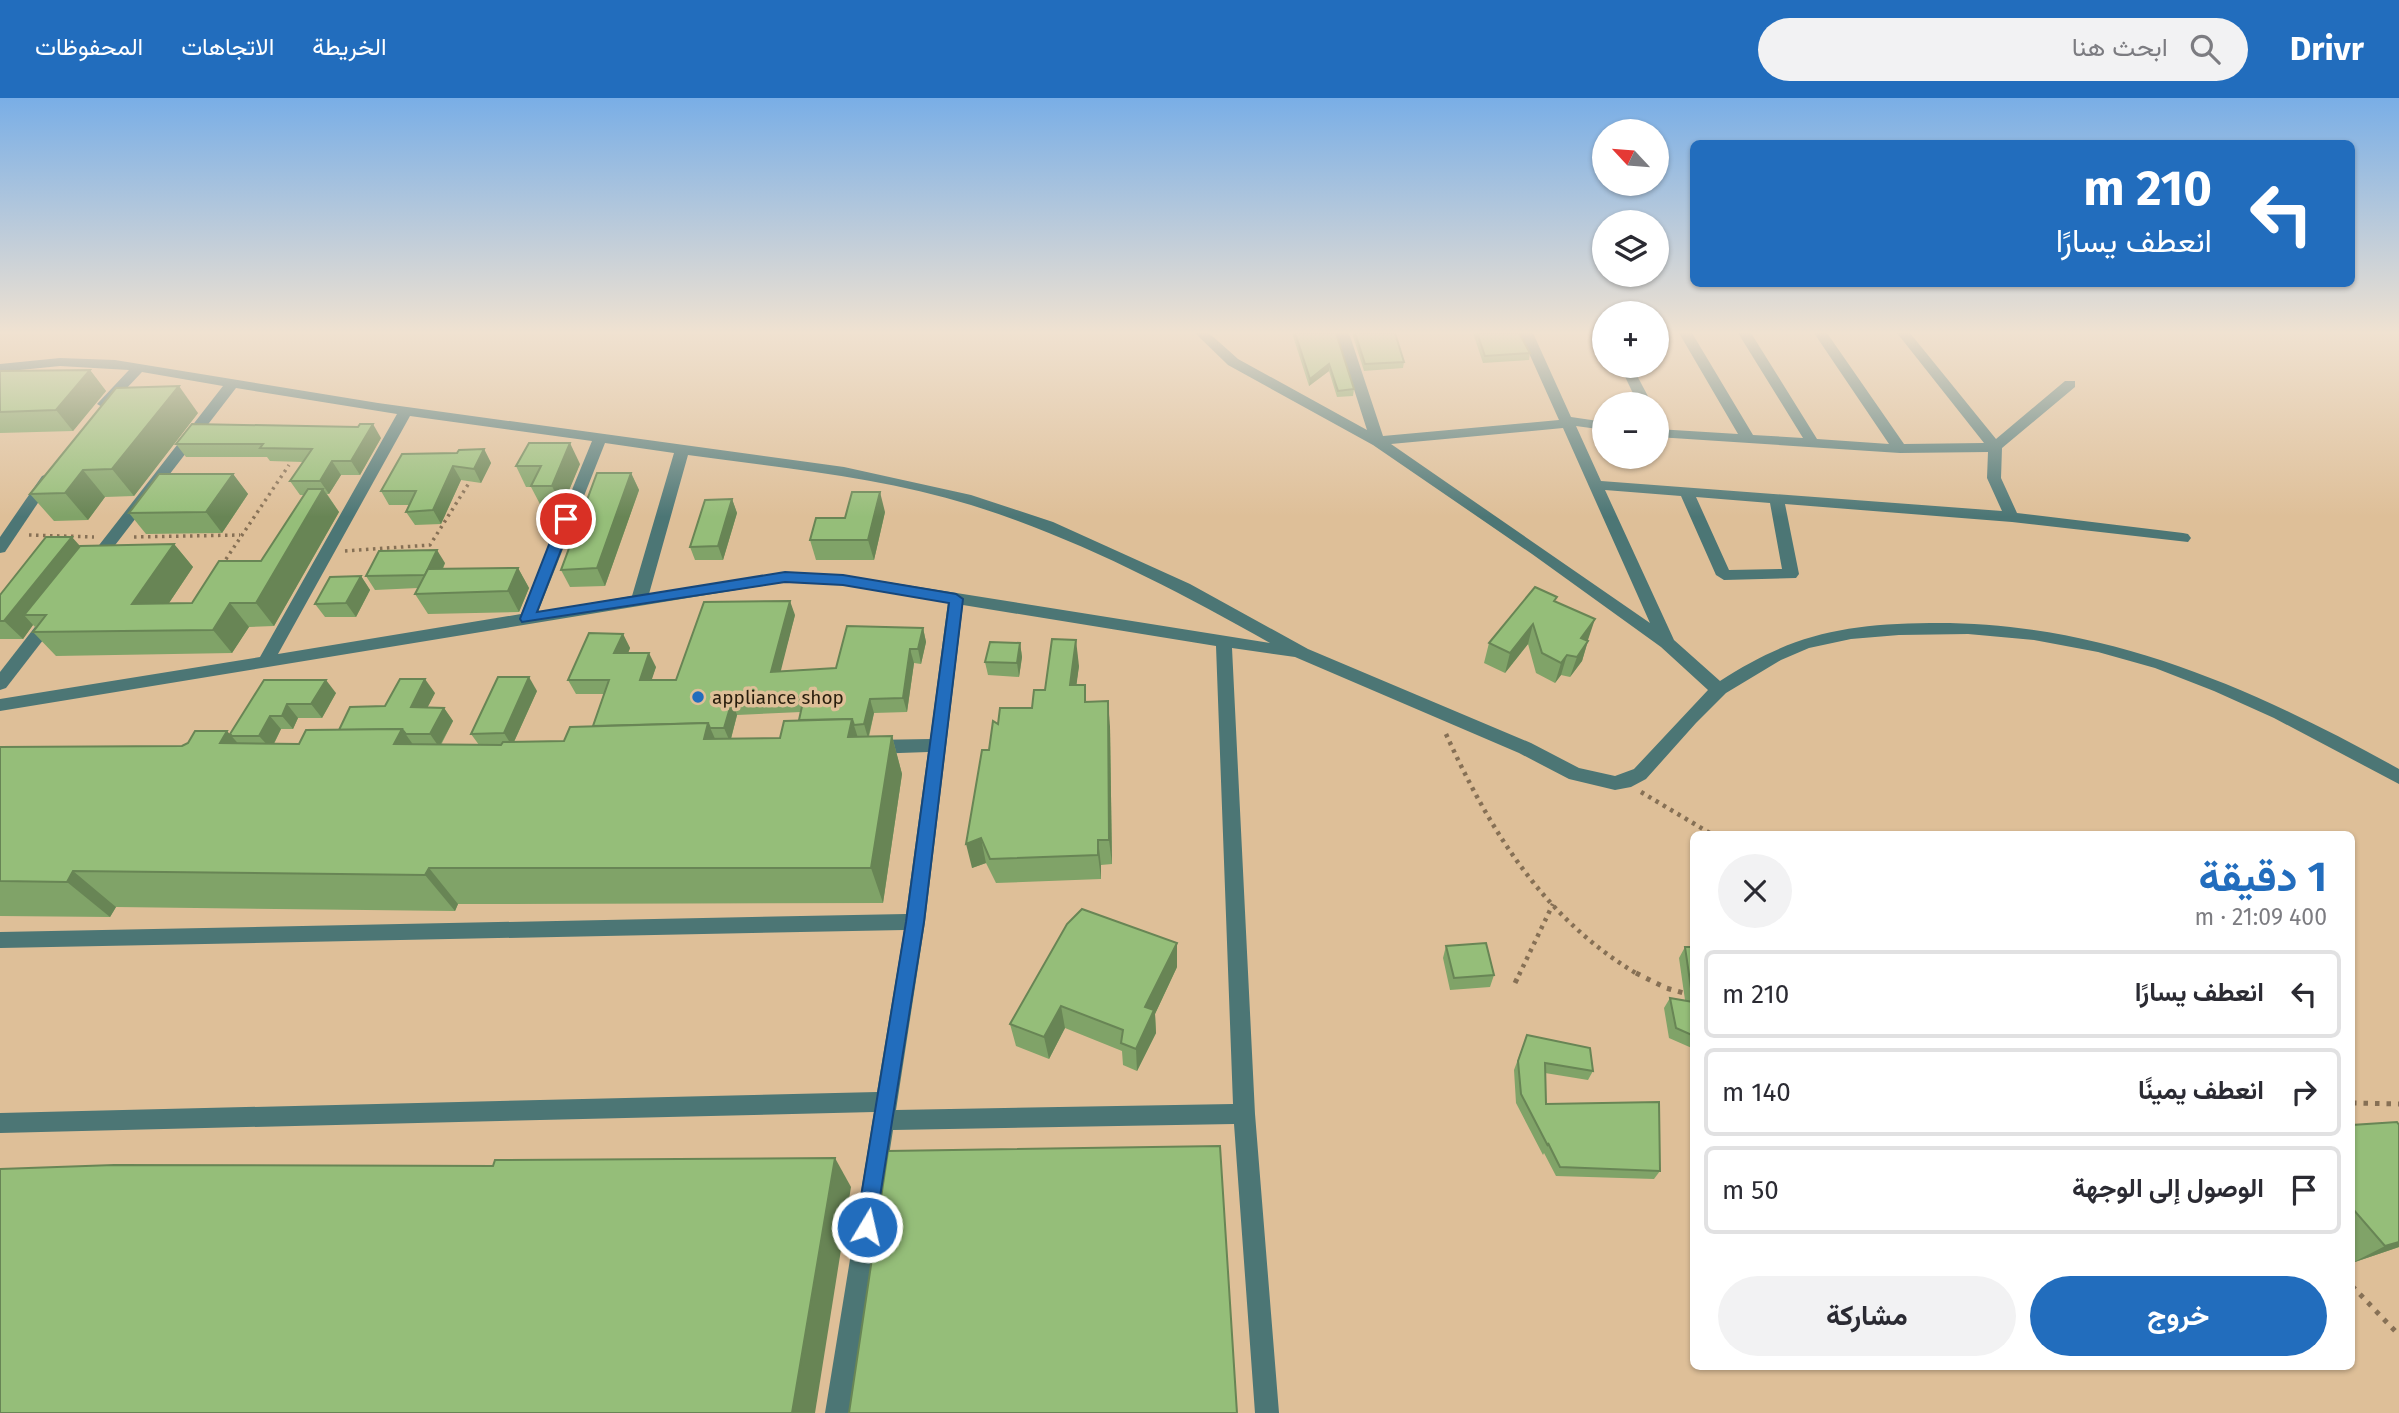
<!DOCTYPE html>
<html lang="ar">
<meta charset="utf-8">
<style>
:root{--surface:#fff;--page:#f2f2f3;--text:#2b2b33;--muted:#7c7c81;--line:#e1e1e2;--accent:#226dbd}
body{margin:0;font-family:"Fira Sans",Vazirmatn,sans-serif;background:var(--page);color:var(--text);direction:rtl;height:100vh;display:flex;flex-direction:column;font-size:26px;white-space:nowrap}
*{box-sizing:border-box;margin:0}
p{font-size:23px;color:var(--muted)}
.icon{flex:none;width:38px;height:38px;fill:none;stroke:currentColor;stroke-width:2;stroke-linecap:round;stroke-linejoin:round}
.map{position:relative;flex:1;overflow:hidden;direction:ltr}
.panel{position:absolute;left:1690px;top:733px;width:665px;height:539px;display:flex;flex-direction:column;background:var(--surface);border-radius:10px;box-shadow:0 2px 5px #0004;direction:rtl}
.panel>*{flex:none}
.hud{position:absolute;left:1690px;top:42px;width:665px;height:147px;border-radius:10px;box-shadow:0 2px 5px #0004;direction:rtl;background:#226dbd;color:#fff;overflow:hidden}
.needle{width:46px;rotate:296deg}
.tools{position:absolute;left:1592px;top:21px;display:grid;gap:14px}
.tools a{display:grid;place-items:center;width:77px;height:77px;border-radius:50%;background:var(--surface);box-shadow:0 2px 5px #0004;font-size:35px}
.pin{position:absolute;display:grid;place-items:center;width:60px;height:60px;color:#fff;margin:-30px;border:4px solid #fff;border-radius:50%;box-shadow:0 2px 7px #0007}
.me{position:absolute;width:77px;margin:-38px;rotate:9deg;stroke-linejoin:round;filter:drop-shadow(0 0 5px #0008)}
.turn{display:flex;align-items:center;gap:24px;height:147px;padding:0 28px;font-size:32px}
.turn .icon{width:91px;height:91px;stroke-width:2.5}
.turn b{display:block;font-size:49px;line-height:60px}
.round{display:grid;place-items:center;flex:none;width:74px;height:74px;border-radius:37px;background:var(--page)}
.head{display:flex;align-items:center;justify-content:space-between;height:119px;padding:0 28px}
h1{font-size:42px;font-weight:700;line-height:52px;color:var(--accent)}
.primary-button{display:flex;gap:14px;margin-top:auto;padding:14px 28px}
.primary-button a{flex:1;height:80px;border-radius:42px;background:var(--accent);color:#fff;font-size:28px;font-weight:700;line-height:80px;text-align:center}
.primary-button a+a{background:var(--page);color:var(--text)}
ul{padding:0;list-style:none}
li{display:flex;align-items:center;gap:21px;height:88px;margin:0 14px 10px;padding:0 14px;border:4px solid var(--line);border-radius:10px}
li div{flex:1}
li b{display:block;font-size:26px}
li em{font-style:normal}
header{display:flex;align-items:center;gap:42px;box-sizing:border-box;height:98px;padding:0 35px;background:var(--accent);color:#fff}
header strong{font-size:33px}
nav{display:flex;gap:38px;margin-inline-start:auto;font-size:24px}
.search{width:490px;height:63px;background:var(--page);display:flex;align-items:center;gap:18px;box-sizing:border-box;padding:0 24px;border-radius:38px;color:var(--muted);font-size:26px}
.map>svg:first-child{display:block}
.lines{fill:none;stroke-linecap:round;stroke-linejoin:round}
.path-far2{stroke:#867055;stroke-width:3.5;stroke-dasharray:2.5 4.5;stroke-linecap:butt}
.path-far1{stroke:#867055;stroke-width:4.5;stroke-dasharray:3.5 5;stroke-linecap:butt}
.path{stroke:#867055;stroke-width:5;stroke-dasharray:4.5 7;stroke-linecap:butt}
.minor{fill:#4c7675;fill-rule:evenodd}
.wall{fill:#80a368;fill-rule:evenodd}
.shaded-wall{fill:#688555}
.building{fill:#95be79;stroke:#688555;stroke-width:2}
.route{fill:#226dbd;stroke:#16477b;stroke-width:2}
.poi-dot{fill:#226dbd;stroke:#debf98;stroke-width:2.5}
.labels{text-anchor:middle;stroke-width:7;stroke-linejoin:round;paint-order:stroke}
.poi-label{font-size:19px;fill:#281d0d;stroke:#debf98;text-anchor:start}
</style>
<header>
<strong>Drivr</strong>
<div class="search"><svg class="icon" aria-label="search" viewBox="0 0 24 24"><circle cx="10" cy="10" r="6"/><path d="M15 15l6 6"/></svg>ابحث هنا</div>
<nav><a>الخريطة</a><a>الاتجاهات</a><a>المحفوظات</a></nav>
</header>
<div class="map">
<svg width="2399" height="1315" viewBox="0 0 2399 1315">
<rect width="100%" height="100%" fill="#debf98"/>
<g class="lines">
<!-- path-far2 -->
<g class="path-far2">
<path d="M29,437l65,2"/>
<path d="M134,439l106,-2"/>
<path d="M345,453l85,-6 39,-62"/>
<path d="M222,467l67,-100"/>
</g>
<!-- path-far1 -->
<g class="path-far1">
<path d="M1446,636c44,97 99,186 193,241"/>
<path d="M1641,694l72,43"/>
<path d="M1519,877l34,-71"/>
</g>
<!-- path -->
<g class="path">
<path d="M1636,875l30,15 28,8"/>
<path d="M1515,885l5,-10"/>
<path d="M2352,1005l47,1"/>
<path d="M2352,1188l47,49"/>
</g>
<!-- minor -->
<g class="minor">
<path d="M1195,235h14l29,26 129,71 -31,-97h13l34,103 176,-16 -39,-87h13l38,84 34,5v8l-29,-4 25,55 401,30 -15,-33 1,-26 -88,1 -243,-16v-8l81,5 -59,-101h13l61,102 50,3 -65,-105h13l66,106 72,5 -75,-111h13l77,111 80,-1 -87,-110h13l86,106 69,-58h10v6l-73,61 -1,30 16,35 166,20 5,1 3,4 -3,4 -176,-20 -227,-18 14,70 -3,4 -72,2 -8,-5 -35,-79 -76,-6 69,150 46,41c72,-47 125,-57 210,-58 171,-2 322,64 469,146v15l-125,-66 -60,-27 -59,-23 -57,-16 -64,-12 -66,-6 -69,1 -48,4 -42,9 -28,12 -55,33 -30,30 -50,56 -15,8 -16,3 -46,-11 -50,-26 -224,-96 -63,-9 23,466 24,299h-24l-21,-289 -341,6 -44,283h-24l49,-301 -874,21v-20l877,-21 27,-162 -904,18v-16l906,-18 22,-162 -57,2 -6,-2 -3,-5 3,-5 6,-2 59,-1 18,-137 -105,-17 -58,-3 -785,129v-12l260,-42 137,-243 -161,-26 -137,178 -5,1 -8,-5 3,-4 134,-172 -81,-14 -33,35 -5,1 -7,-4 32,-34 -69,-4 -60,6v-8l60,-6 55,2 263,43 466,64 127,28 82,27 137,62 118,65 223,94 48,25 36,8 19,-7 74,-79 -47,-43 -129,-93 -159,-109 -145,-80zM410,318l182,25 -71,173 -243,40zM1563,330l87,195 -259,-179zM605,345l69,10 -42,143 -94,16zM688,357c93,13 192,22 283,50 105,33 203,84 299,138l-427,-68 -58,-3 -136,22zM1696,399l74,6 12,66 -53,1zM963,507l253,41 17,458 -337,6 29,-188z"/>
<path d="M1620,268h12l20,38h-14z"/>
<path d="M47,376l7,5 -49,73 -5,1v-16l42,-61z"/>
<path d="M51,514l6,2 2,4 -2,4 -51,66 -6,2v-18l45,-58z"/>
</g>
</g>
<!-- wall -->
<g class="wall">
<path d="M1292,235h44l18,56 -1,7 -16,1 -8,-26 -20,15z"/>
<path d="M1352,235h43l9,29 -1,6 -39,3z"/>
<path d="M1473,235h46l11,20 -1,7 -46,3z"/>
<path d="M90,272l16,21 -33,40 -73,2v-62z"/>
<path d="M198,315l-64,83 -29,1 -17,23 -34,1 -24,-27z"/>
<path d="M381,340l-21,37h-19l-12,19h-2l12,18 -65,114 -25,1 -17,26 -176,3 -23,-24 3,-4 -3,-3 -10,14h-23v-44l79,-49 95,-2 19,23 -24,36h23l69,-42 43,-66h-4l-10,-14 13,-19 -33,-1 -3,-4h-81l-10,-13z"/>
<path d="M484,351l7,14 -10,20 -20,-3 -20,44 -26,1 -9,-13 4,-7h-21l-8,-14 76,-38z"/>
<path d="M580,366l-18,43 -21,-1 -10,-19h-5l-10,-21z"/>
<path d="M631,375l8,17 -34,96 -35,1 -9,-17z"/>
<path d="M233,376l15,20 -26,39 -76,1 -17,-21z"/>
<path d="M732,401l5,14 -14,47h-28l-5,-13z"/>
<path d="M885,414l-11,48h-58l-6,-20 35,-22z"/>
<path d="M445,465l-2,6 75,-1 11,20 -10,24 -91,2 -13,-20 3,-6 -43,2 -9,-14z"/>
<path d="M361,478l9,14 -14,27h-31l-10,-13z"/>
<path d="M1556,503l32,39 -6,21 -12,16 -9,-2 -6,8 -19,-10 -8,-29 -23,29 -21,-10 5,-20z"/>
<path d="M795,517l-15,56 56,-3 87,-40 3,14 -5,22 -7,-1 -7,49 -33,1 -5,24 23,-1 10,38 -19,129 -425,1 -3,7 -339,-4 -6,10 -110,-1v-169l182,-1 6,-3 42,-9 34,-54 72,13 -14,25h-24l-5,11h-12l-7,15h25l40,-14 46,-24 50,-13 -8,15h17l9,13 -12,24h38l-8,-11 66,-43 -23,51 50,-1 29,-15 12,-32h-29l-8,-14 55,-46 7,14 -2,5 28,14 -5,13h25zM801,614l-2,8 -19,18 -49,1 6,-24z"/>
<path d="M1020,545l2,14 -3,20 -31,-2 -3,-13z"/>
<path d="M1079,568l-3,19 11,17 23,25 2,137 -11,1v14l-105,4 -10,-20 -14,5 17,-118 9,-26 34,-16 13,-18z"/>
<path d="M1446,848l48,29 -4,12 -40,3 -7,-32z"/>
<path d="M1685,849h9v102l-25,-11 -5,-30 6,-10 15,2 -6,-42z"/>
<path d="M1177,869l-22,47 1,19 -19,38 -14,-6 -1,-14 -57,-23 -16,31 -33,-13 -6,-22z"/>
<path d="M1527,937l66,36 -5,9 -43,-7 1,31 114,67 -6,8 -98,-3 -12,-23 -1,2 -27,-52 -2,-33z"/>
<path d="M2352,1027l47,122 -47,16z"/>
</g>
<!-- shaded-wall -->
<g class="shaded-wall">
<path d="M1329,266v7l-20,15 1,-7z"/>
<path d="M90,272l16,21 -33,40 -17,-21z"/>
<path d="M179,288l19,27 -64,83 -22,-27z"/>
<path d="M373,326l8,14 -21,37 -9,-14z"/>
<path d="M570,345l10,21 -18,43 -10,-21z"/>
<path d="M484,351l7,14 -10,20 -7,-14z"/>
<path d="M332,363l9,14 -12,19 -9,-13z"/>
<path d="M453,368l8,14 -20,44 -8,-14z"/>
<path d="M83,372l22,27 -17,23 -23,-27z"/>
<path d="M631,375l8,17 -34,96 -8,-18z"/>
<path d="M233,376l15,20 -26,39 -16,-21z"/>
<path d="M323,391l16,23 -65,114 -18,-23z"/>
<path d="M880,394l5,20 -11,48 -6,-20z"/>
<path d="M732,401l5,14 -14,47 -5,-14z"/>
<path d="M72,439l16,18 -64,60 9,10 -10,14 -19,-18z"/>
<path d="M174,446l19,23 -40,60 -21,-23z"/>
<path d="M437,452l8,13 -12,25 -8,-13z"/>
<path d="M518,470l11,20 -10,24 -11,-21z"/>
<path d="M361,478l9,14 -14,27 -10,-14z"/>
<path d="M790,503l5,14 -18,71 -6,-14z"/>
<path d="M230,505l19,24 -17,26 -19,-23z"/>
<path d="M1595,521l-7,21 -13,18 6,-20z"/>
<path d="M1533,526l-5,20 -23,29 5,-20z"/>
<path d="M923,530l3,14 -5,22 -3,-15z"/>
<path d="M623,536l7,14 -8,20 -8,-15z"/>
<path d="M1076,542l3,26 -6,45 -3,-26z"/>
<path d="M1588,543l-6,20 -12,16 7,-20z"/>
<path d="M1020,545l2,14 -3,20 -2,-14z"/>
<path d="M910,551l4,14 -7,49 -4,-14z"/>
<path d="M649,555l7,14 -9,27 -7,-14z"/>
<path d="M1567,557l-6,20 -6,8 6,-20z"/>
<path d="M529,579l8,14 -25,55 -8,-13z"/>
<path d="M425,581l10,14 -14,27 -10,-13z"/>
<path d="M326,582l10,13 -14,25 -11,-14z"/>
<path d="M870,601l4,14 -6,25 -4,-14z"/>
<path d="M732,603l5,14 -7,27 -6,-14z"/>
<path d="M1108,603l2,26 2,137 -3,-24z"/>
<path d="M287,606l11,14 -5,11 -11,-13z"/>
<path d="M444,610l9,13 -14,26 -9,-13z"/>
<path d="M270,618l11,13 -10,20 -12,-13z"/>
<path d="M852,621l12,38 -16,-20z"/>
<path d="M708,625l17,38 -21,-22z"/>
<path d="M402,631l27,38 -35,-23z"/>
<path d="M227,633l34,38 -41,-26z"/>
<path d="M892,638l10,38 -19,129 -12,-35z"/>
<path d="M981,740l5,25 -14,5 -6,-24z"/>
<path d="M1098,742l3,25v14l-3,-24z"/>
<path d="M429,770l29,36 -3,7 -30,-36z"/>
<path d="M73,773l43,36 -6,10 -43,-35z"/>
<path d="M1177,845v24l-22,47 1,19 -19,38 -1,-22 9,-42z"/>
<path d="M1061,908l4,22 -16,31 -5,-22z"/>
<path d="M835,1060l16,29 -36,226h-23z"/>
<path d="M2399,1144v5l-47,16 33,-17z"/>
</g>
<!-- building -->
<g class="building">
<path d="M1295,235h41l18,56 -16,2 -9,-27 -19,15z"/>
<path d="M1355,235h40l9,29 -39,2z"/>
<path d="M1477,235h42l11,20 -45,3z"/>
<path d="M90,272l-34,40 -56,2v-41z"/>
<path d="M179,288l-67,83 -29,1 -18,23 -35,1 86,-106z"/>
<path d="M192,326l166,3 2,-3h13l-22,37h-19l-12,20h-30l22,-32 -52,-1 3,-4h-87z"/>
<path d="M529,345h41l-18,43h-21l10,-20h-25z"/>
<path d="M484,351l-10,20 -21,-3 -20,44 -27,2 10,-21h-35l21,-37 55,-1 2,-3z"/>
<path d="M597,375h34l-34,95 -36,2z"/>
<path d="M159,376h74l-27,38 -77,1z"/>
<path d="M308,391h15l-67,114h-26l-17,27 -180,2 13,-17h-22l56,-69 94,-2 -42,60 60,-1 27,-42h42z"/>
<path d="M852,394h28l-12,48h-58l6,-22h29z"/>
<path d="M732,401l-14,47 -28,1 15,-47z"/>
<path d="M46,439h26l-68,84h-4v-26z"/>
<path d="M437,452l-12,25 -59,1 13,-25z"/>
<path d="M518,470l-10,23 -93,3 13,-25z"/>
<path d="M361,478l-15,27 -31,1 15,-27z"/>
<path d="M1535,489l22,10 -3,4 41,18 -14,19 7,3 -11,16 -10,-2 -6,8 -19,-10 -9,-29 -23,29 -21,-10z"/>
<path d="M790,503l-19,71 65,-4 11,-42 76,2 -5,21h-8l-7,49 -33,1 -6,25 -10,1 -2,-6 -53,1 5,-23 -72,4 -8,27h-14l-2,-5 -115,3 16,-46h-41l21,-47 34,1 -9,19h35l-9,27h36l28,-78z"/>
<path d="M1052,541l24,1 -6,45h15v17l23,-1 1,139h-11v15l-108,4 -9,-21 -15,6 16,-94h7l4,-29 5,3 2,-16h32l2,-18h11z"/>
<path d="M990,544l30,1 -3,20 -32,-1z"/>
<path d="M498,579h31l-25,56 -33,1z"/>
<path d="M400,581h25l-14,28 33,1 -14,26h-24l-4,-5 -63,1 11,-23 35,-1z"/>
<path d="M264,582h62l-15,24h-24l-5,12h-12l-11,20h-27l-2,-2z"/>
<path d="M852,621l-4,18 44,-1 -21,132h-442l-4,7 -352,-4 -6,11 -67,-1v-134l182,-1 6,-3 7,-12h32l-7,12 79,1 7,-14 96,-1 -8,15 107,1 2,-3 61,-1 6,-14 138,-4 -4,16 76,-1 4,-17z"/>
<path d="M1082,811l95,34 -32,64 9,3 -18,39 -15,-6 2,-13 -62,-24 -17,31 -34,-13 57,-100z"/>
<path d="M1486,845l8,32 -40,3 -8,-32z"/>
<path d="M1685,849h9v89l-18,-8 -6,-30 23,4z"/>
<path d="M1527,937l63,13 3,23 -48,-8 1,41 113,-2 1,69 -100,-4 -12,-24v3l-27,-52 -3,-33z"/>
<path d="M2397,1024l2,3v117l-14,4 -33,-38v-83z"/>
<path d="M1220,1048l17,267h-388l39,-262z"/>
<path d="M835,1060l-43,255h-792v-244l114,-4 379,1 2,-6z"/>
</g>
<!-- sky -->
<linearGradient id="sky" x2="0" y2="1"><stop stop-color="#79aee6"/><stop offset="0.56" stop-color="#f0e2d1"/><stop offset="1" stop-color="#f0e2d1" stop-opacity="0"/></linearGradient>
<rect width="2399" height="419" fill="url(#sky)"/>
<!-- route -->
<path class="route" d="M566,417l7,4 -36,93 248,-40 58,3 113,19 7,5 -39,323 -50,312 -7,3 -7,-3 -4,-7 50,-305 43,-319 -106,-18 -58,-3 -263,40 -2,-3 39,-100z"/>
<!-- markers -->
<circle class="poi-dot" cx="698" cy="599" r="7"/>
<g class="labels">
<!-- poi labels -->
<g class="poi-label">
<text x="712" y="606">appliance shop</text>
</g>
</g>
</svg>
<div class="tools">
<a><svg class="needle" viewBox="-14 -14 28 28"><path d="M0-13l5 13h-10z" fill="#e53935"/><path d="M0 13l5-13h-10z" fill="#7c7c81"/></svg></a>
<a><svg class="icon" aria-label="layers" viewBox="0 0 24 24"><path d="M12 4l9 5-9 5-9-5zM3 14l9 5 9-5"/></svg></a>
<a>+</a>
<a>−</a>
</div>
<div class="pin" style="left:566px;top:421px;background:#d93025"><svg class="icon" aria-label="arrive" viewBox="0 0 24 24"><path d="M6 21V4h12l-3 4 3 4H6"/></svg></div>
<svg class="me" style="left:867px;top:1129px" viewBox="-20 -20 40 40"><circle r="17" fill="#226dbd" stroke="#fff" stroke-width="3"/><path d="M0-11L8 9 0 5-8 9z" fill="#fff"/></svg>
<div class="hud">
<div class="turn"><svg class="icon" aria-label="left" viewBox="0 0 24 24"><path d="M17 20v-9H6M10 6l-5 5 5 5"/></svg><div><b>210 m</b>انعطف يسارًا</div></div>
</div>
<section class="panel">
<div class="head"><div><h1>1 دقيقة</h1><p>400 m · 21:09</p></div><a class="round"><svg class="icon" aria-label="close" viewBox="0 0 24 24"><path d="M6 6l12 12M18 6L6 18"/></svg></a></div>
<ul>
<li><svg class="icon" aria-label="left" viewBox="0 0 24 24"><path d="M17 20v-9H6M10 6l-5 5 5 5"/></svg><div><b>انعطف يسارًا</b></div><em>210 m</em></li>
<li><svg class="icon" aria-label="right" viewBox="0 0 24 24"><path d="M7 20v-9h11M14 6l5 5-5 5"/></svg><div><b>انعطف يمينًا</b></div><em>140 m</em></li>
<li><svg class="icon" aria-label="arrive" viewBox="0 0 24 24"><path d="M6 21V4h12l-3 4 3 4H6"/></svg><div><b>الوصول إلى الوجهة</b></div><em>50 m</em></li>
</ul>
<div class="primary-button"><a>خروج</a><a>مشاركة</a></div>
</section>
</div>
